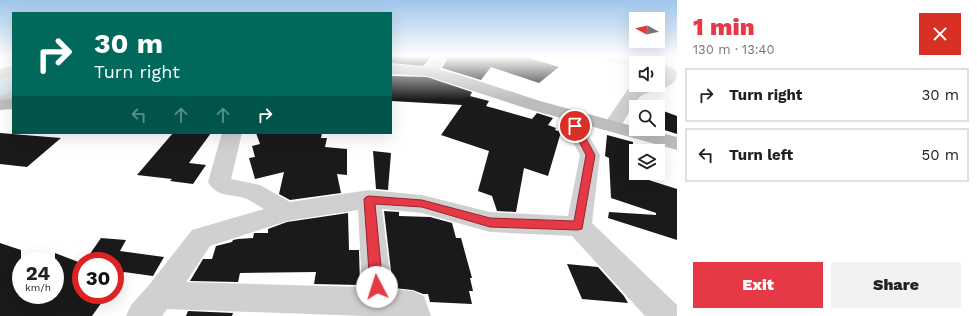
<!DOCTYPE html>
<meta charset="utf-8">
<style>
:root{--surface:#fff;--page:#f2f2f2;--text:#202124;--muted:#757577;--line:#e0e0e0;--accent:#e63946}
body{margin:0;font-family:"Work Sans",sans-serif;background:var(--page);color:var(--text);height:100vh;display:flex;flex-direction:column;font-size:15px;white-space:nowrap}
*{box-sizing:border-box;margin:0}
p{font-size:13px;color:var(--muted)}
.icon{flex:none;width:22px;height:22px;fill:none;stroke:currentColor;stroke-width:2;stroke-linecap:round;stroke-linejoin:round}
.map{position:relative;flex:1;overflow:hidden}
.drawer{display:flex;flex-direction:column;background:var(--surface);width:300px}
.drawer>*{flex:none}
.top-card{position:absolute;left:12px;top:12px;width:380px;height:122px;border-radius:0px;box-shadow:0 4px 16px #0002;background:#00695c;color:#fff;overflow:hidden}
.needle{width:26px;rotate:278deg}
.buttons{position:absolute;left:629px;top:12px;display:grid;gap:8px}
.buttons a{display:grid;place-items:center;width:36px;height:36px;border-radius:0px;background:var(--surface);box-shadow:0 4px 16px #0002;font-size:20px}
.speed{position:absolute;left:12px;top:252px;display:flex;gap:8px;font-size:20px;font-weight:700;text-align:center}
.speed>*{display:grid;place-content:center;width:52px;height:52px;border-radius:50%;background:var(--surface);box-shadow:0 4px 16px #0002;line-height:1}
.speed small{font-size:10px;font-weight:400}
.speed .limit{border:6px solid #d22;background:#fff;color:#111}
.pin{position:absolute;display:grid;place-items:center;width:34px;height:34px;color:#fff;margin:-17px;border:2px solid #fff;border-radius:50%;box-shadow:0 1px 4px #0007}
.me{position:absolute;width:44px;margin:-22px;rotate:355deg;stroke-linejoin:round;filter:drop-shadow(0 0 3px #0008)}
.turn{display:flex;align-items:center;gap:14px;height:84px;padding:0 16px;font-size:18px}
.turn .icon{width:52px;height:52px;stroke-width:2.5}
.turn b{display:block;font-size:28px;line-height:34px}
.lanes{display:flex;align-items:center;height:38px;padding:0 16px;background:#0003;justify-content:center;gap:20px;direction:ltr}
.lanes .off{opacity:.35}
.round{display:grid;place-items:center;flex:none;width:42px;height:42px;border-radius:0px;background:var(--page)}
.summary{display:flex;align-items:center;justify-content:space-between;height:68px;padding:0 16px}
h1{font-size:24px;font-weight:800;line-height:30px;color:var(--accent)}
.cta{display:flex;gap:8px;margin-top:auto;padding:8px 16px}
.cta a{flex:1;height:46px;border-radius:0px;background:var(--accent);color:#fff;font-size:16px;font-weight:800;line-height:46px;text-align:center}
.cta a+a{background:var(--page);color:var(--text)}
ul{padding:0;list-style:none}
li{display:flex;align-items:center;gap:12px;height:54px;margin:0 8px 6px;padding:0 8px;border:2px solid var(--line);border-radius:0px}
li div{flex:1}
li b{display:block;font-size:15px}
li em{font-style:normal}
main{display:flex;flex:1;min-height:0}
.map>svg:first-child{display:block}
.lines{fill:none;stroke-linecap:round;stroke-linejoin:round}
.river{fill:#cfe2ee;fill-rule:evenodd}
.building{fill:#1a1a1a}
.street{fill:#d0d0d0;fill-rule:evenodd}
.secondary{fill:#bdbdbd;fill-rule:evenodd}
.route{fill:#e63946;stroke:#96252e}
</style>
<main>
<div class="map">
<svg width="677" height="316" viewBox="0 0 677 316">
<rect width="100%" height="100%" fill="#fff"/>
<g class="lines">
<!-- river -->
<path class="river" d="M13,73v21l-13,4v-21z"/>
</g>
<!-- building -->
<g class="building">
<path d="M391,56l25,1 1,-1h13l-1,4 -6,6 -32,-3z"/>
<path d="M446,56h77l36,11 -20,16 -48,-16 -10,13 -39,-12 4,-7z"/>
<path d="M391,76l36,1 45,15 -2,4 19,5 -3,5 46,13 5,-6 16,5 -5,7 8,3 -1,2 6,2 -13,44 -24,-8 -8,44 -19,-1 -5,-15 -14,-5 11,-40 -48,-16 21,-30 -71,-4z"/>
<path d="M658,109l19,7v18l-19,-6z"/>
<path d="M0,133l61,5 -34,29 -27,-3z"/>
<path d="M173,133h38l-22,30 17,2 -13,19 -23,-3 2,-2 -35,-4z"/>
<path d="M256,133h66l-1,5h6l-2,9 22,2v26l-10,-1 4,19 -51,7 -11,-6 5,-22 -29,7 -6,-21 6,-1 -3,-11 8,-2z"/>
<path d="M607,135l26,7v33l44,14v51l-69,-22 1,-6 47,3v-2l-45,-15 -2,-40 -4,-2z"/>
<path d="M373,151l18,2 -3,37 -12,-1z"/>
<path d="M384,211l15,1v4l31,1 22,6 4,15h5l11,40h-2l3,13h-4l3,13 -42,-2 -2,-8h-5l-10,-4 -20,-2z"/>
<path d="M348,213l1,37h10l1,35 -46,-1 2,-12 -76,1 -2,9 -48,-1 13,-22h9l4,-13 16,-4 1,-2 5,-1 15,-1 1,-5h14v-4l19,-7z"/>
<path d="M101,238l25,2 -6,11 44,6 -11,19 -29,-4 -9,12v-23h-30z"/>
<path d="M0,243l21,7v45h34v-42l26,10v32h26l-15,21h-92z"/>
<path d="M567,264l31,3 26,29 4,7 -46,-4z"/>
<path d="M188,311l45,2 -1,3h-46z"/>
</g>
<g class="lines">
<!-- street -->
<g class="street">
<path d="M431,56h14c0,11 -12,21 -22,18l-3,-3 10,-10z"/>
<path d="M600,56h24l18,4 2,3h-8v4l-34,-8z"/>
<path d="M658,64l13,3 6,5c0,19 -24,16 -36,24 -5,3 -18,27 -22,34l-7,2 -7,-2 -2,-4 25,-37 13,-4h17v-6l4,-4 -4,-2z"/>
<path d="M13,65v10l-13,5v-11z"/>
<path d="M13,91v11l-13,5v-11z"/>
<path d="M567,109l6,1 27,45 -8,68 85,82v11h-32l-73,-80 -82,-4 -68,-19 -40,-4 10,80 21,2 11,5 7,20h-66l-198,-7 -5,7h-36l5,-11 18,-20 43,-55 72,-21c-6,-3 -11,-7 -17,-10 -14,-6 -29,0 -39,-17l14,-49h20l-11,46 29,6 30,17 79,-12 53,5 68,17 78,4 12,-61 -22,-41 3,-4zM358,210l4,77 -176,-5 24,-36 77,-25z"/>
</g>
<!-- secondary -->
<g class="secondary">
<path d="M391,64l43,4 26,7 80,26 96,26v2h9l32,8v13l-149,-41 -101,-33 -36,-2z"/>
<path d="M13,99v10l-13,1v-10z"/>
</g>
</g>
<!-- sky -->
<linearGradient id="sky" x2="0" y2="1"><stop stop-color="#9ec6ea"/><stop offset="0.56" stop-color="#fff"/><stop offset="1" stop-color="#fff" stop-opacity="0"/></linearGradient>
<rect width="677" height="100" fill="url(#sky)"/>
<!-- route -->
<path class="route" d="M572,124h6l17,31 -13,74 -4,1 -88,-3 -68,-20 -47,-3 8,83 -2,4 -4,2 -5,-2 -2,-4 -6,-88 2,-2 3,-1 53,4 68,18 84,3 12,-66 -15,-29z"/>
</svg>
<div class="buttons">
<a><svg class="needle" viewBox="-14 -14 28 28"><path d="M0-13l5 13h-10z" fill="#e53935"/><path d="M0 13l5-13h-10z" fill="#757577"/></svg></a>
<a><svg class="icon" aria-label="sound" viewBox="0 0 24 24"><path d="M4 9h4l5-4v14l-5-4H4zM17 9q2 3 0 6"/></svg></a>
<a><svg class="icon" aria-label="search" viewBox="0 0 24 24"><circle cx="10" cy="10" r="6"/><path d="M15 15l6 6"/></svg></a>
<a><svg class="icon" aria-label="layers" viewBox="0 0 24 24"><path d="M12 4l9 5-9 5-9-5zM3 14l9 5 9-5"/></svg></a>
</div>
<div class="speed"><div>24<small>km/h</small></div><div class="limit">30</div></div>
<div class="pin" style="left:575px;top:126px;background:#d93025"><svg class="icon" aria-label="arrive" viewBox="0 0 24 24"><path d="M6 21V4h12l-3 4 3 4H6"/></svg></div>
<svg class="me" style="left:377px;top:287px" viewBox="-20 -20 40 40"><circle r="19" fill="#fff"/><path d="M0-13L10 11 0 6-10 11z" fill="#e63946"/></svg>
<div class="top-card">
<div class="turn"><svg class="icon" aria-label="right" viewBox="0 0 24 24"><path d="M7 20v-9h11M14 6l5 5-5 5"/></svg><div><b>30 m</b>Turn right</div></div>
<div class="lanes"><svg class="icon off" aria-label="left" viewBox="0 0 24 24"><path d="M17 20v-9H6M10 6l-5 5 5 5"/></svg><svg class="icon off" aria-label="ahead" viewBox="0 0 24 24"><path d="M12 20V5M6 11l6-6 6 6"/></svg><svg class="icon off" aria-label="ahead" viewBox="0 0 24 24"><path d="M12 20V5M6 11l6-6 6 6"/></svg><svg class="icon" aria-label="right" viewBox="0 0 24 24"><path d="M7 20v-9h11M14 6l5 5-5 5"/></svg></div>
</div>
</div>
<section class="drawer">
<div class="summary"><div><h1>1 min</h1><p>130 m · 13:40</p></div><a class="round" style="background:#d93025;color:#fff"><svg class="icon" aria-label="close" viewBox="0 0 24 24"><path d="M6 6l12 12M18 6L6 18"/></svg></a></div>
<ul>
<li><svg class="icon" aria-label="right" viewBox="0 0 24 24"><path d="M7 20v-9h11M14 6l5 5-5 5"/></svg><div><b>Turn right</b></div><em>30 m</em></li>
<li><svg class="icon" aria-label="left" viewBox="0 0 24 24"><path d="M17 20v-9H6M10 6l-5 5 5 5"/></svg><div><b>Turn left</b></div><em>50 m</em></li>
</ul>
<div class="cta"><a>Exit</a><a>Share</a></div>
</section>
</main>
